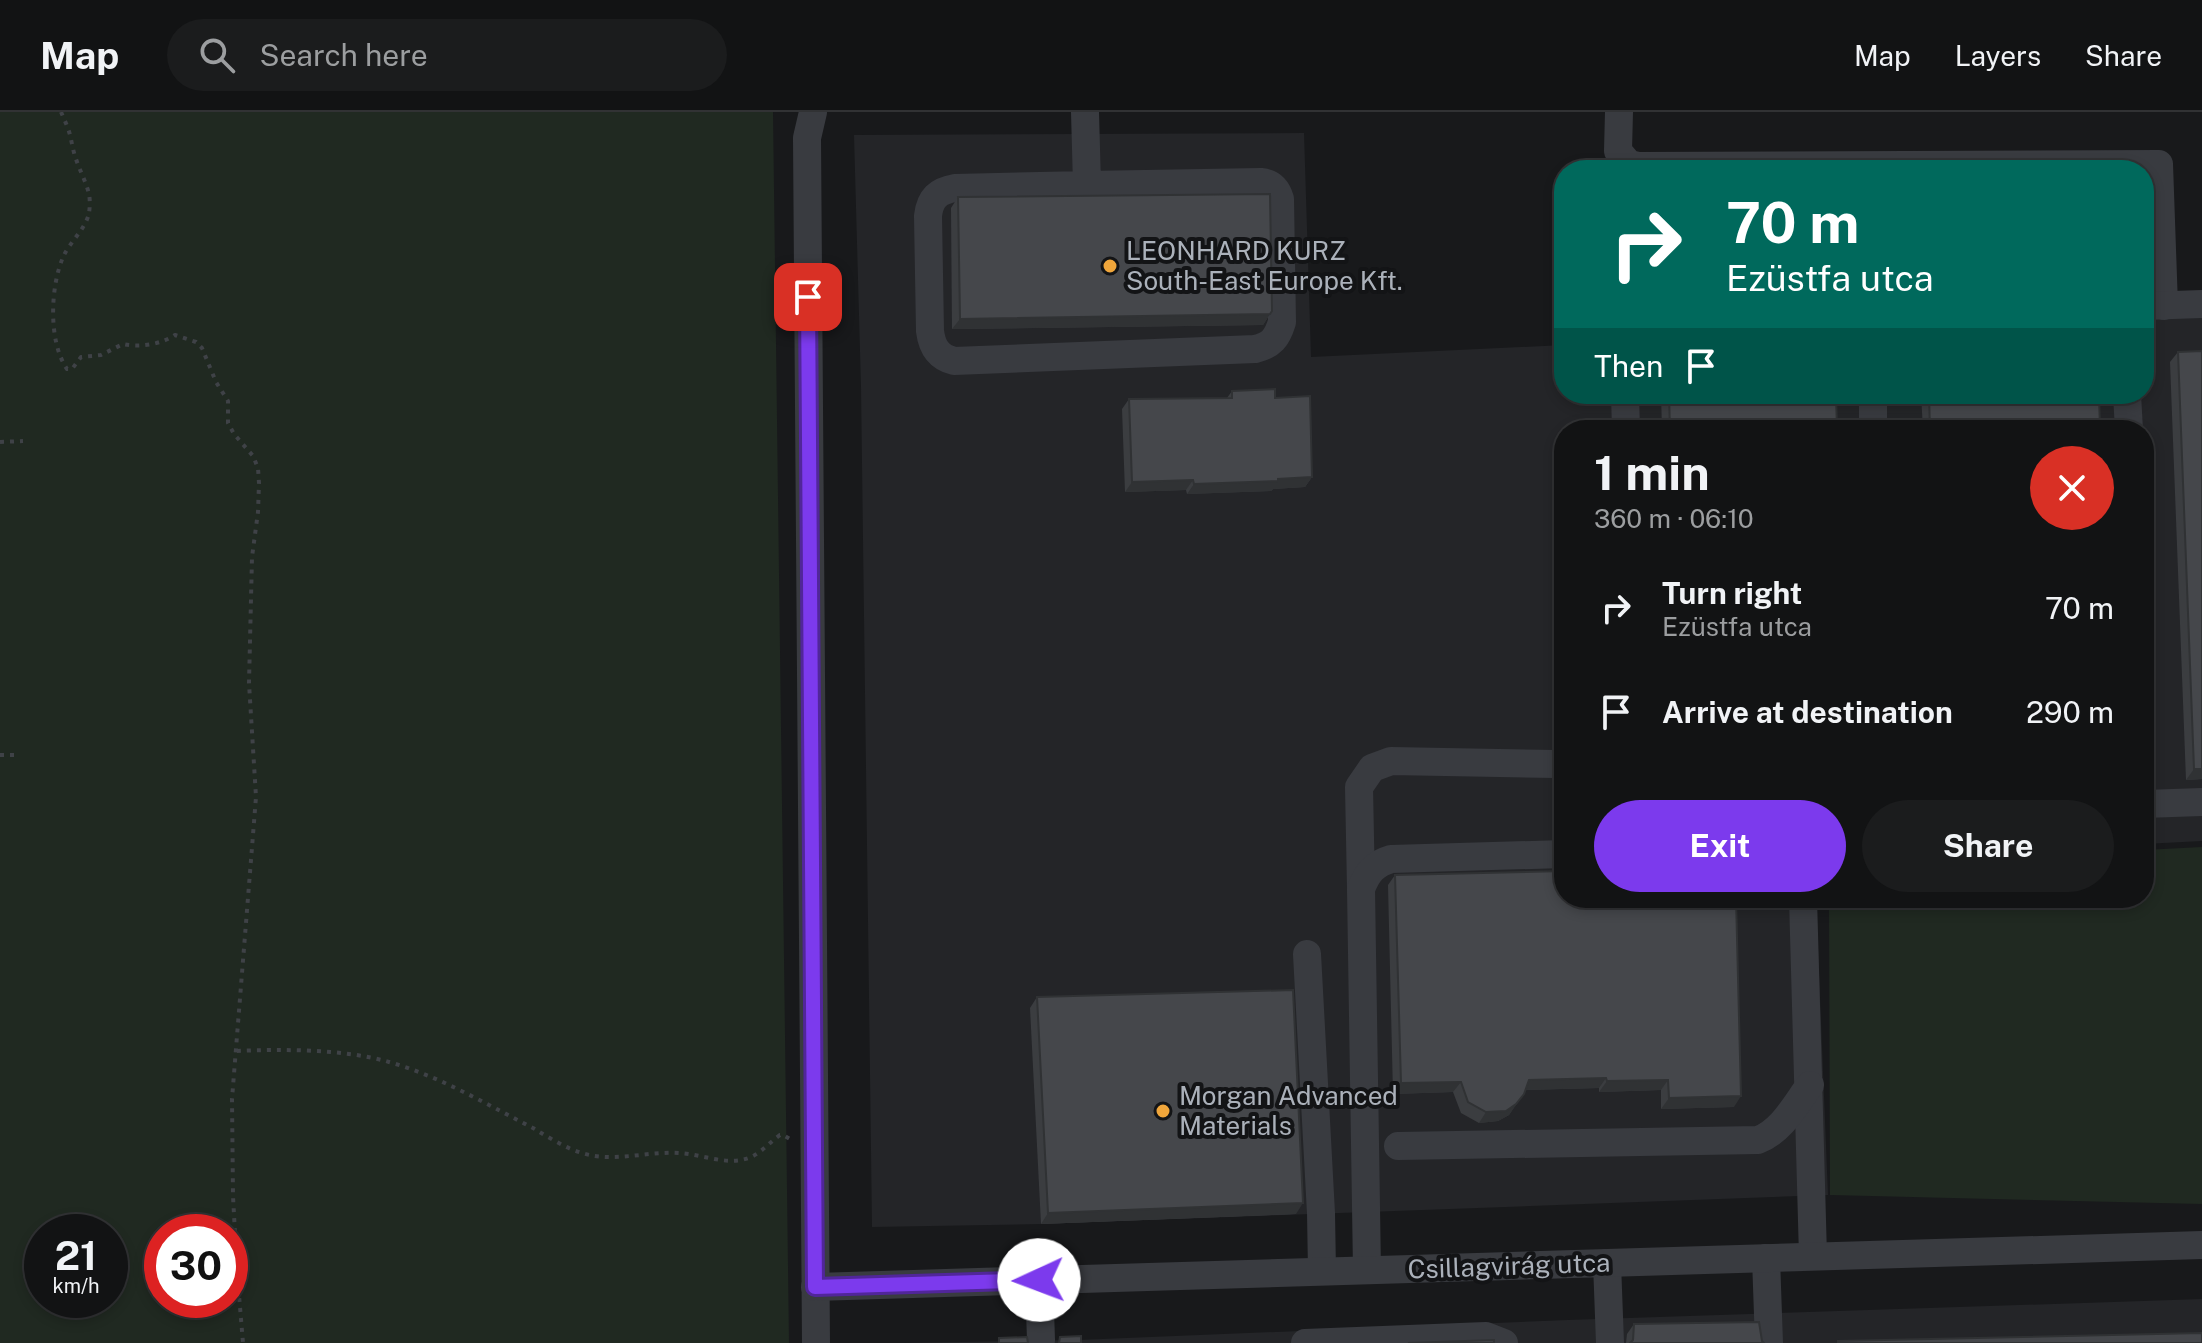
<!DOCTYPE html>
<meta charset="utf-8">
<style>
:root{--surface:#121314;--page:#1b1c1d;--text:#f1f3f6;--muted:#9c9ea0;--line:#313234;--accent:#7c3aed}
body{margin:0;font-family:"Public Sans",sans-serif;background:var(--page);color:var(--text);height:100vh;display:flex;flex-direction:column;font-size:30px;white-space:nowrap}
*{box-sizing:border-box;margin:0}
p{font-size:26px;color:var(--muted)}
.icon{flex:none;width:44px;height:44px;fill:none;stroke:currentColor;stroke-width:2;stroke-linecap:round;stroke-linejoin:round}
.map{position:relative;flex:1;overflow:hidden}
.details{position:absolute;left:1554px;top:308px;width:600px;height:488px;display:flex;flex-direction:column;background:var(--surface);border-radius:32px;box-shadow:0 4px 12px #0003,0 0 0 2px var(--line)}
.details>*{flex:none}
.hud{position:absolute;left:1554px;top:48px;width:600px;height:244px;border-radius:32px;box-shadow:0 4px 12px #0003,0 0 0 2px var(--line);background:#00695c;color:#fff;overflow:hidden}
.speed{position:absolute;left:24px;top:1102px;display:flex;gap:16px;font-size:40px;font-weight:700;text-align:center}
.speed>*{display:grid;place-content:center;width:104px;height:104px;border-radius:50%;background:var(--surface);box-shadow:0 4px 12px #0003,0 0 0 2px var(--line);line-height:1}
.speed small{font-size:20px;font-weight:400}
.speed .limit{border:12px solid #d22;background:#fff;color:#111}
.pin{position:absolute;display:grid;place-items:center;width:68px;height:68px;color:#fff;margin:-34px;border-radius:16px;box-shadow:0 4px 12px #0006}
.me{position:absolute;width:88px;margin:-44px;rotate:268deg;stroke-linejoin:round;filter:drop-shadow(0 0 6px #0008)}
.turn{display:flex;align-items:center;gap:28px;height:168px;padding:0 40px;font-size:36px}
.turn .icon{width:104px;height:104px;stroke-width:2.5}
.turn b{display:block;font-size:56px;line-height:68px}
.then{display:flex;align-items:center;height:76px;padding:0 40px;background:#0003;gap:16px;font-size:30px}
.round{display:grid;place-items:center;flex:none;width:84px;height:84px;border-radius:42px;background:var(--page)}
.overview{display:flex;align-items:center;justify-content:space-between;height:136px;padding:0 40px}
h1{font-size:48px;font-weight:700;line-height:60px}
.button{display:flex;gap:16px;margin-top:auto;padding:16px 40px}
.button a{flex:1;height:92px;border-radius:48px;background:var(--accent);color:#fff;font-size:32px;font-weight:700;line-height:92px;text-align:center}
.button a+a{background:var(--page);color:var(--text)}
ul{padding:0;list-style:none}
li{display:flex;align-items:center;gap:24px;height:104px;padding:0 40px}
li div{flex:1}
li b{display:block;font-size:30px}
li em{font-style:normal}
header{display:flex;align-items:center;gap:48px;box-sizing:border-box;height:112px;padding:0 40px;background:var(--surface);border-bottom:2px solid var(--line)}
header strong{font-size:38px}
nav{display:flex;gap:44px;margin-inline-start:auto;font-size:28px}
.search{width:560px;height:72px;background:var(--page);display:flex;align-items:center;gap:20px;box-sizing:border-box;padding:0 28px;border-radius:44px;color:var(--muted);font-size:30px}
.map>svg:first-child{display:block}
.built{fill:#242528}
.green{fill:#202921;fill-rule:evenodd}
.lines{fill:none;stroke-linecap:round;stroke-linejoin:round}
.path{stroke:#3f4247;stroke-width:4;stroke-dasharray:4 6;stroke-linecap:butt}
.minor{stroke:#393b40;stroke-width:28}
.wall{fill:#3b3d40}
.shaded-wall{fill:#303234}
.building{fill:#45474b;stroke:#303234;stroke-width:2}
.route-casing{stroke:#51269a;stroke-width:20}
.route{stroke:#7c3aed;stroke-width:14}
.poi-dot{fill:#f0a63b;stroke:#131416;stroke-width:3}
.labels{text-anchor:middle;stroke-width:8;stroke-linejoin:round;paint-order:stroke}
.poi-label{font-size:26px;fill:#abb1ba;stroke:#131416;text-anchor:start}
.street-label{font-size:26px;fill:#abb1ba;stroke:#131416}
</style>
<header>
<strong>Map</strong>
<div class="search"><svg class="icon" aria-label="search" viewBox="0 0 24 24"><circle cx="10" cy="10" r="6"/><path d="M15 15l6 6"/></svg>Search here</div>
<nav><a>Map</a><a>Layers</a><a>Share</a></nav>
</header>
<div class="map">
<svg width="2202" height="1231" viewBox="0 0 2202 1231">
<rect width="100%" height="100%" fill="#18191b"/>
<!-- built -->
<g class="built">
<path d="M1304,21l7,224 253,-12v49h580v-78l58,-2v527l-58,3v-414h-580v468h252l12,297 -787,29 -169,3 -11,-840 -7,-252z"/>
<path d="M2202,1187v44h-1299l175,-3 490,-20z"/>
</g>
<!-- green -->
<g class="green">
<path d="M0,0h773l16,1231h-789zM110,1120v68h-68v-68zM230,1120v68h-68v-68z"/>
<path d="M2202,735v357l-372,-9 -1,-297h315v-48z"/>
</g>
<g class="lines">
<!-- path -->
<g class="path">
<path d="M61,0c3,7 7,15 9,23 2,8 3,16 6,24 4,12 10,23 13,35 1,5 1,13 0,19 -3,15 -18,28 -25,42 -14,30 -16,87 3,114h5l9,-12 20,-2 22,-11c16,4 39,0 52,-9l21,7 6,6 14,34 12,19v22l6,11 19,22 5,12 1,15 -1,29 -6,45 -3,126 7,114 -24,302 1,97 4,75 6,72"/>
<path d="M0,330l23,-1"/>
<path d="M0,643h16"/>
<path d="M237,939c45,-2 108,-2 152,11 50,14 97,42 144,66 15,9 32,20 49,25 32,10 64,-2 97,0 23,1 49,14 72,4 11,-5 19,-15 29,-22h3l7,4"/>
</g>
<!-- minor -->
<g class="minor">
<path d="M813,0l-6,26 9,1205"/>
<path d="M1085,0l2,73 174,-3c11,1 16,7 19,17l2,123c-5,16 -10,23 -27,27l-301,12c-16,-4 -22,-14 -24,-30l-2,-115c2,-18 10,-25 27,-28l132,-3"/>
<path d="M1619,0l-1,39 11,13 9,2 521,-2 5,142"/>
<path d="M2144,194l58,-2"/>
<path d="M1625,282l1,36"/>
<path d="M1873,282v36"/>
<path d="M2127,282l2,36"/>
<path d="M2144,692l58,-2"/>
<path d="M1361,776l-2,-101 13,-19 19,-7 164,3"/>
<path d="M1803,786l10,358"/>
<path d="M1307,842l14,259 1,58"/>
<path d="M1398,1034l360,-6c24,-9 37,-35 52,-55"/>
<path d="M1766,1146l3,85"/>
<path d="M1607,1151l3,80"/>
<path d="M1367,1158l-6,-381c6,-16 13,-25 30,-30l173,-5"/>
<path d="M1039,1168l2,60"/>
<path d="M815,1175l1387,-42"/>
<path d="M1305,1231l181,-7 18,7"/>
</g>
</g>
<!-- wall -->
<g class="wall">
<path d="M958,85l312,117 -7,11 -311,4 -1,-121z"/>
<path d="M2202,239v428l-16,1 -16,-418 8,-10z"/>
<path d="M1232,279l43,7 37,79 -7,10 -32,2 -2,2 -84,3 -1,-4 -61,2 -3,-83 7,-10 98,-1z"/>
<path d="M1661,282h175l1,36h-175z"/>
<path d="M1921,282h178l1,36h-177z"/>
<path d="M1395,763l339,232 -73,2v-19l-62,2v-4l-74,2 -16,25 -11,6 -19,2 -18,-10 -8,-21 -60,2 -5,-209z"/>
<path d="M1037,885l259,217 -255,10 -11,-216z"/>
<path d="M1634,1212l128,17 2,2h-138l1,-9z"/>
</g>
<!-- shaded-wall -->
<g class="shaded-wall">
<path d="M1270,202l-7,11 -311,4 8,-10z"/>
<path d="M1312,365l-7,10 -32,2 -2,2 -84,3 7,-10z"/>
<path d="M1193,368l-7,10 -61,2 7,-10z"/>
<path d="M2194,657h8v10l-16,1z"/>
<path d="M1606,966l-7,10 -78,2 8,-10z"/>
<path d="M1668,968l-7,10 -62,2 8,-11z"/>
<path d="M1461,970l-8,10 -60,2 8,-11z"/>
<path d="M1524,982l-15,21 -11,6 -19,2 7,-11z"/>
<path d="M1741,984l-7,11 -73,2 8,-11z"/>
<path d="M1303,1091l-7,11 -255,10 7,-11z"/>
</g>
<!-- building -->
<g class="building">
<path d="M1270,82l2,117 -2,3 -310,5 -2,-122z"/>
<path d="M2202,239v418h-8l-16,-417z"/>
<path d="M1275,277v9l35,-2 2,81 -34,2v2l-84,3 -1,-4 -61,2 -3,-83 103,-1v-7z"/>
<path d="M1669,282h167l1,36h-167z"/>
<path d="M1929,282h170l1,36h-170z"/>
<path d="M1564,759v27h172l5,198 -72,2 -1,-18 -61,1 -1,-3 -77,2 -5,14 -8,10 -10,7 -20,1 -18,-10 -7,-20 -60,1 -6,-208z"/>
<path d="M1293,878l10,213 -255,10 -11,-216z"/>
<path d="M1759,1210l3,19 2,2h-134l3,-3 1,-16z"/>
<path d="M2202,1221v10h-364v-2z"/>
<path d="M1081,1224v7h-22l1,-6z"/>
<path d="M1027,1225l1,6h-29v-5z"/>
<path d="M1494,1228v3h-86z"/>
</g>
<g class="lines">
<defs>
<path id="route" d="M808,185l7,990 224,-7"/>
</defs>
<!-- route casing -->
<use href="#route" class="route-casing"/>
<!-- route -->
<use href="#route" class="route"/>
</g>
<!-- markers -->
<g class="poi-dot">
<circle cx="1110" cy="154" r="8"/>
<circle cx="1163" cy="999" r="8"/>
</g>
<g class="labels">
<!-- poi labels -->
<g class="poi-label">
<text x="1126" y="148">LEONHARD KURZ<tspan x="1126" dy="30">South-East Europe Kft.</tspan></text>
<text x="1179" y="993">Morgan Advanced<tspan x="1179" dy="30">Materials</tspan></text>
</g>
<!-- street labels -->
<g class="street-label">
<text transform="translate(1509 1154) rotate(-2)" y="9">Csillagvirág utca</text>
</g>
</g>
</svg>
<div class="speed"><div>21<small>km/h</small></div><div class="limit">30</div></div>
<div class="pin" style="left:808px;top:185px;background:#d93025"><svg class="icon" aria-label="arrive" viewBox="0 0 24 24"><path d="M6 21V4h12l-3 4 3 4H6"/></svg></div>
<svg class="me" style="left:1039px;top:1168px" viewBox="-20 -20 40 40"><circle r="19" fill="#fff"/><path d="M0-13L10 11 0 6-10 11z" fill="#7c3aed"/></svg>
<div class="hud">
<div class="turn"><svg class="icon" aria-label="right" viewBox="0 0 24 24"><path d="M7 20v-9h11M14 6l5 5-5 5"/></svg><div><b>70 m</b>Ezüstfa utca</div></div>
<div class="then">Then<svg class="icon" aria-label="arrive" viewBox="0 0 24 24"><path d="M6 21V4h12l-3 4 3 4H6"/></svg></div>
</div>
<section class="details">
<div class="overview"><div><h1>1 min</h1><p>360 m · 06:10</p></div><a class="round" style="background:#d93025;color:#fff"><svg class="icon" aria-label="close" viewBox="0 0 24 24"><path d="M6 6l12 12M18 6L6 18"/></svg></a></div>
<ul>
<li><svg class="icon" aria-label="right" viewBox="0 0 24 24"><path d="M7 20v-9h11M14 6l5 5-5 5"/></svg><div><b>Turn right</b><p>Ezüstfa utca</p></div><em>70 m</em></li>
<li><svg class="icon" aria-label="arrive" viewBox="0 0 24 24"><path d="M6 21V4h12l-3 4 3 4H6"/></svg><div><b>Arrive at destination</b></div><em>290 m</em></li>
</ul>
<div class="button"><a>Exit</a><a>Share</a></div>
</section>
</div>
